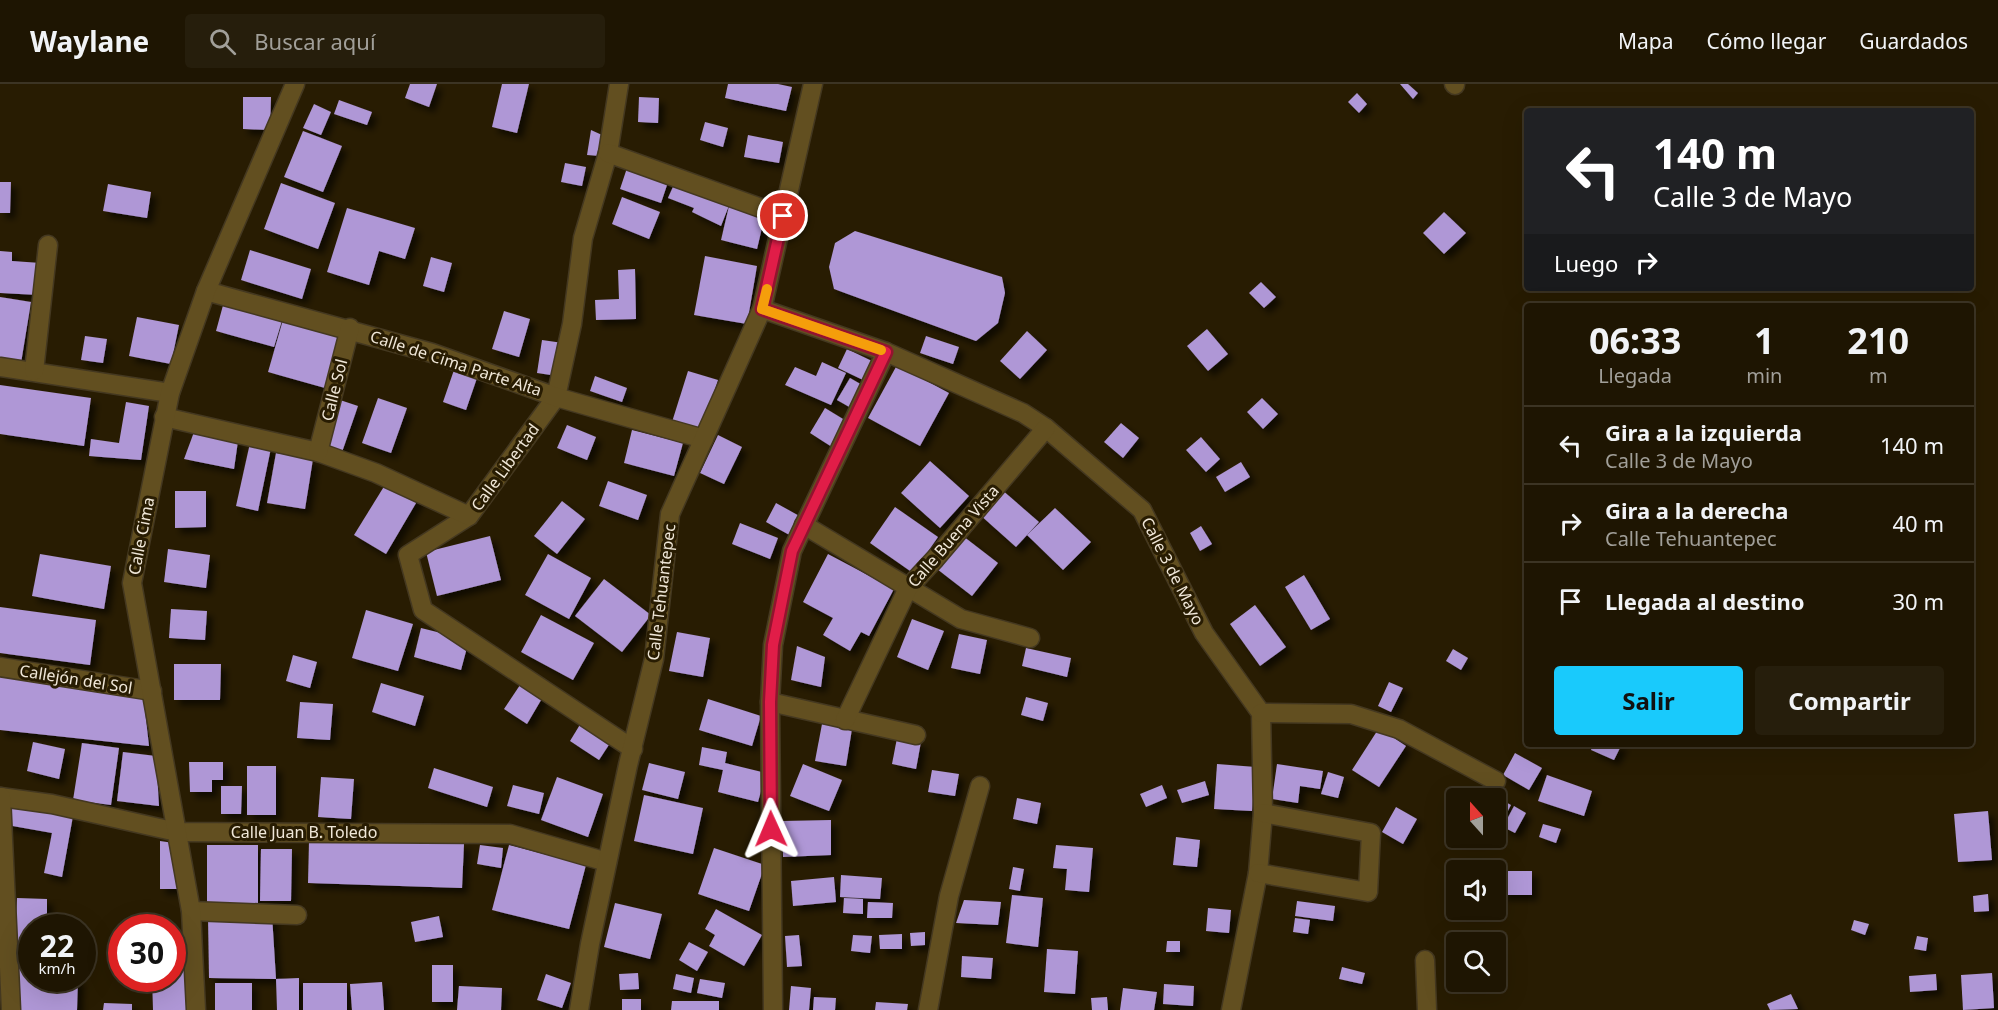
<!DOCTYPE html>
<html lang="es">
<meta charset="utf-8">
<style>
:root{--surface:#1e1502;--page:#261e0c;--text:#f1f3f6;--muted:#a19f99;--line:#3c3424;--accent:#19cafc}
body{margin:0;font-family:"Noto Sans",sans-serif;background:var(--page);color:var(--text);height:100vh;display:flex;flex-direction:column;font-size:22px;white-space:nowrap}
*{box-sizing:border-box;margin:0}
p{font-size:20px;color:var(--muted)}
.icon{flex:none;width:33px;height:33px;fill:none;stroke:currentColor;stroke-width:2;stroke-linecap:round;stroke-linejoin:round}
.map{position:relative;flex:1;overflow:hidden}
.details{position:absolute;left:1524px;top:219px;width:450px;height:444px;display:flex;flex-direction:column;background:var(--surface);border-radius:6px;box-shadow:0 6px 24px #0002,0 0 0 2px var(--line)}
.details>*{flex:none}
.banner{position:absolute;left:1524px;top:24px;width:450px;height:183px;border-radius:6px;box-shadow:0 6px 24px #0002,0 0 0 2px var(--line);background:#202124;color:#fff;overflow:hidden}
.needle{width:39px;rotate:339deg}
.fabs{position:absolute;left:1446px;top:704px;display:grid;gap:12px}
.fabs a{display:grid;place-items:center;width:60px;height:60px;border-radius:6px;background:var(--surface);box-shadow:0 6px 24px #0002,0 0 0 2px var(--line);font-size:30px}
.speed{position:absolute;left:18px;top:830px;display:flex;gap:12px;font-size:30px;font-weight:700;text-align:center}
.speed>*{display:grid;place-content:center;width:78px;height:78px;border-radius:50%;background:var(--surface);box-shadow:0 6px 24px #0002,0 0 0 2px var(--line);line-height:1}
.speed small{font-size:15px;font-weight:400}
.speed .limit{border:9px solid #d22;background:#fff;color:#111}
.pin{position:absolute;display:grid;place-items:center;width:51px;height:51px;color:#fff;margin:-26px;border:3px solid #fff;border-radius:50%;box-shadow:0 2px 6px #0007}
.me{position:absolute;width:66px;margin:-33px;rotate:359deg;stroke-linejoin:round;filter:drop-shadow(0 0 4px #0008)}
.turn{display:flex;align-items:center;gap:21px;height:126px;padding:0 30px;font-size:27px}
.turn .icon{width:78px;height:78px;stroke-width:2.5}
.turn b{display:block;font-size:42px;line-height:51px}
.then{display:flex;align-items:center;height:57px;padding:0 30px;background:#0003;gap:12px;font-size:22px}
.eta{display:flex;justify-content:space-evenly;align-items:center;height:102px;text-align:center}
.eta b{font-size:36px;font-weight:700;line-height:42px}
.button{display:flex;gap:12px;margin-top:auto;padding:12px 30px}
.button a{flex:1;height:69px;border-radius:6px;background:var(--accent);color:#111;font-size:24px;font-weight:700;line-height:69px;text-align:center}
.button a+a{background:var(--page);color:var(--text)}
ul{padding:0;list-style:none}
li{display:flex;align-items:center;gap:18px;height:78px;padding:0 30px;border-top:2px solid var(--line)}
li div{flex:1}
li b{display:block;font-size:22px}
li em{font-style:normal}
header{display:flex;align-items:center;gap:36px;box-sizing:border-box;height:84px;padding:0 30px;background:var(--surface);border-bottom:2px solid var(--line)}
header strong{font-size:28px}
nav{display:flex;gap:33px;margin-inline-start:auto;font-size:21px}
.search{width:420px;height:54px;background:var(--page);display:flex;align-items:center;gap:15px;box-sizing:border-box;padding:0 21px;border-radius:6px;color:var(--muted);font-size:22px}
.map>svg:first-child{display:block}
.building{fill:#af97d6;filter:url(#shadow)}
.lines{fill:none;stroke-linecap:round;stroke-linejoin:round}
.minor-casing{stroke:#443820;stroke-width:21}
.minor{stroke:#624f20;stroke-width:18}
.route-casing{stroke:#92132f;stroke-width:15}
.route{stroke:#e11d48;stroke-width:10}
.slow{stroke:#f59e0b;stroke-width:10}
.labels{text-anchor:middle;stroke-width:6;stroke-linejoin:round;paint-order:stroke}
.street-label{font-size:16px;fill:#f0e7d8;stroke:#281c02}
</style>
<header>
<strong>Waylane</strong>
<div class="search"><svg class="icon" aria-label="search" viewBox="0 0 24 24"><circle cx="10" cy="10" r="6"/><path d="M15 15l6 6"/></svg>Buscar aquí</div>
<nav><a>Mapa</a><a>Cómo llegar</a><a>Guardados</a></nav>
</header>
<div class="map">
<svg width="1998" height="926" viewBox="0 0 1998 926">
<defs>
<filter id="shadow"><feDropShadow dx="5.5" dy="5.5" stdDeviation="3" flood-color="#0009"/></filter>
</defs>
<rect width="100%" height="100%" fill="#281c02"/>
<!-- building -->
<g class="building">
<path d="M410,0h27l-8,23 -24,-9z"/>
<path d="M502,0h27l-12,49 -25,-6z"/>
<path d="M728,0h50l14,3 -6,24 -61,-13z"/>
<path d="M1400,0h8l10,9 -5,6z"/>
<path d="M1357,9l10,11 -8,9 -11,-11z"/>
<path d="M243,13h28l-1,33 -27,-1z"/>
<path d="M639,13l20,1 -1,25 -20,-1z"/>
<path d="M339,16l33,12 -5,13 -33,-11z"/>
<path d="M314,20l17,8 -10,23 -18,-7z"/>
<path d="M705,38l23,6 -5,19 -23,-7z"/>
<path d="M591,46l11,5 -2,21 -13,-1z"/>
<path d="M303,47l39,15 -19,46 -39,-15z"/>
<path d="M748,51l35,7 -4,21 -35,-6z"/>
<path d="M629,78l41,14 -9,27 -41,-14z"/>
<path d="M565,79l21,4 -4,19 -21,-4z"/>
<path d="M676,96l54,23 -9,23 -29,-14 2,-4 -26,-10z"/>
<path d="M0,98h11l-1,31h-10z"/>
<path d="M281,99l54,20 -17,46 -54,-20z"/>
<path d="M108,100l43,8 -4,26 -44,-7z"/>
<path d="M622,113l38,15 -11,27 -37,-15z"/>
<path d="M730,118l36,9 -9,38 -36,-9z"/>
<path d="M347,124l68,20 -10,31 -26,-8 -10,34 -42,-13z"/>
<path d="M1444,128l22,21 -22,21 -21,-21z"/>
<path d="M855,147l147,46 3,16 -7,30 -22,18 -142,-52 -5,-22 6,-24z"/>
<path d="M250,166l61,19 -9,30 -61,-19z"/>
<path d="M0,167l12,1v9l29,2 -2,32 -39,-2z"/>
<path d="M705,172l52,10 -10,58 -53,-9z"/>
<path d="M431,173l21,6 -8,29 -21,-6z"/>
<path d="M635,185l1,50 -40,1 -1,-20 24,-1 -1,-29z"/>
<path d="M1261,198l15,15 -12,11 -15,-15z"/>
<path d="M0,213l31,5 -10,61 -21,-3z"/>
<path d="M225,214l59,16 -10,33 -58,-16z"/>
<path d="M504,227l26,8 -11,38 -27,-8z"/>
<path d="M285,229l57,16 -17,59 -57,-16z"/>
<path d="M137,233l42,8 -8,39 -42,-8z"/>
<path d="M1207,245l21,25 -20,17 -21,-25z"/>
<path d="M1027,247l20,19 -27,29 -20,-18z"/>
<path d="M85,252l22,3 -4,24 -22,-3z"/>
<path d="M926,252l33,11 -6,17 -33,-11z"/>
<path d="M542,256l21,3 -5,33 -21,-3z"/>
<path d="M847,265l25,12 -9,19 -25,-12z"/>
<path d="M822,278l24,11 -15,32 -46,-20 10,-18 21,9z"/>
<path d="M897,281l52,28 -29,53 -52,-28z"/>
<path d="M455,283l23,8 -12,35 -23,-8z"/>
<path d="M688,287l30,9 -17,51 -29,-9z"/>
<path d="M595,292l32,12 -5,14 -32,-11z"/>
<path d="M850,294l14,8 -13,22 -14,-8z"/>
<path d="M0,301l91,13 -7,48 -84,-12z"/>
<path d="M378,314l29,10 -16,45 -29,-10z"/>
<path d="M1262,314l16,16 -15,15 -16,-17z"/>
<path d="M340,316l18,6 -17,49 -17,-5z"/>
<path d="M126,318l23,4 -8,54 -52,-4 2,-17 28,4z"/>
<path d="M825,324l23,14 -16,25 -22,-14z"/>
<path d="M1121,339l18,15 -16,20 -19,-16z"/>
<path d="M567,341l29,12 -9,23 -30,-12z"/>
<path d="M632,346l51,13 -9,33 -50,-13z"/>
<path d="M194,348l44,9 -4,28 -50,-10z"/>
<path d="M718,351l24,12 -18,37 -24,-11z"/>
<path d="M1201,353l19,22 -14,13 -20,-22z"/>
<path d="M250,359l21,5 -13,63 -22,-5z"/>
<path d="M276,369l37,6 -8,50 -38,-6z"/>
<path d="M930,377l39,35 -29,32 -39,-35z"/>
<path d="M1241,378l9,15 -25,15 -9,-15z"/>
<path d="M388,396l31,18 -33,56 -32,-19z"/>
<path d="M608,397l39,14 -9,25 -39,-14z"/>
<path d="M1001,405l38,33 -23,25 -37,-33z"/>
<path d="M175,407h31v36l-31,1z"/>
<path d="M562,417l23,18 -28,35 -23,-18z"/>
<path d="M776,419l27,15 -10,19 -27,-15z"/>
<path d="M895,423l43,30 -25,36 -43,-30z"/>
<path d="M1055,424l36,34 -28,28 -36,-35z"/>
<path d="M740,439l38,15 -8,21 -38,-15z"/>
<path d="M1201,442l11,18 -12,7 -10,-18z"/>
<path d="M490,452l11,44 -64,16 -11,-44z"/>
<path d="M963,452l35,27 -26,33 -35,-27z"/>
<path d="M168,465l42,6 -4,33 -42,-6z"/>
<path d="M40,470l71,12 -7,43 -72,-13z"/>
<path d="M548,470l43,24 -22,41 -44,-24z"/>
<path d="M828,470l66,35 -25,47 -8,-4 -11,19 -27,-16 10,-17 -30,-16z"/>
<path d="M1304,491l26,44 -19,11 -26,-43z"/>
<path d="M604,495l47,36 -29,37 -47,-36z"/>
<path d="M1255,521l31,42 -26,19 -30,-42z"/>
<path d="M0,523l96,13 -6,45 -90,-12z"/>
<path d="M171,525l36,2 -2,29 -36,-2z"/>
<path d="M366,526l47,14 -15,47 -46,-13z"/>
<path d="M541,531l53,28 -21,37 -52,-28z"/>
<path d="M912,535l32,12 -16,39 -31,-13z"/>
<path d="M421,544l48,12 -8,30 -47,-13z"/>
<path d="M677,548l33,6 -7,39 -34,-6z"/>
<path d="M959,550l28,6 -7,34 -29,-6z"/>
<path d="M797,562l28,11 -4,30 -30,-7z"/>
<path d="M1026,564l45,10 -4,19 -45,-11z"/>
<path d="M1453,565l15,9 -7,12 -15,-9z"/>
<path d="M293,571l24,7 -7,26 -24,-7z"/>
<path d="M174,580h47l-1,36h-46z"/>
<path d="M0,590l143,19 6,53 -149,-16z"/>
<path d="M524,595l20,16 -17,29 -23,-15z"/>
<path d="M1389,598l14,6 -12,24 -13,-6z"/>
<path d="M381,599l43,13 -9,30 -43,-14z"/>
<path d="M1026,613l22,6 -5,18 -22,-6z"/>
<path d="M708,615l53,17 -9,30 -53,-16z"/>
<path d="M300,618l33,2 -3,36 -33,-2z"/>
<path d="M584,634l30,19 -15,23 -29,-19z"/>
<path d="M822,640l30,5 -6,37 -31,-5z"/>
<path d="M1379,644l27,18 -27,41 -27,-17z"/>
<path d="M897,654l24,4 -5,27 -24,-5z"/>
<path d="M33,658l32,7 -6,30 -32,-8z"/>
<path d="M82,659l37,5 -8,57 -38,-5z"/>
<path d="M1593,660h29l-8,16 -23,-10z"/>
<path d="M702,663l25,5 -2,11 41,10 -8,29 -40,-10 5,-22 -24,-5z"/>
<path d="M123,668l33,4 3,50 -42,-5z"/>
<path d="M1515,669l27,15 -13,22 -26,-15z"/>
<path d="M189,678h34v18h-11v12h-22z"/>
<path d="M649,679l36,9 -7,27 -36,-9z"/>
<path d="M803,680l39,16 -13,31 -39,-15z"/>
<path d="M1217,680l39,3 -4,44 -38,-2z"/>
<path d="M1277,680l46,7 -3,18 -20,-3 -2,17 -26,-4z"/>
<rect x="247" y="682" width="29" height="49"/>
<path d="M434,684l59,19 -6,20 -59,-19z"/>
<path d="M932,686l27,4 -4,22 -27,-4z"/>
<path d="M1328,688l16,5 -6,21 -17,-4z"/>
<path d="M1547,691l45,16 -8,25 -46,-15z"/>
<path d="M321,693l33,2 -3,40 -33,-2z"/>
<path d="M557,693l46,17 -15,43 -47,-17z"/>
<path d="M1205,697l4,14 -27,8 -5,-13z"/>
<path d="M513,701l31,8 -5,21 -32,-8z"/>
<path d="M1162,701l5,13 -21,9 -6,-13z"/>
<path d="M221,702h21l-1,28h-20z"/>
<path d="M644,711l59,13 -10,46 -59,-13z"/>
<path d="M1017,714l24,5 -4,21 -24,-5z"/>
<path d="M1502,716l9,5 -11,21 -4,-2v-13z"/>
<path d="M1514,722l12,7 -11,20 -12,-6z"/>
<path d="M7,723l66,9 -11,61 -18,-4 8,-40 -45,-8z"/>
<path d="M1396,723l21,12 -14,25 -21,-12z"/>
<path d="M1988,727l4,49 -34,2 -4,-48z"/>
<path d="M831,736v35l-48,2 -1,-36z"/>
<path d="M1543,740l18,5 -5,14 -17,-6z"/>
<path d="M1176,753l24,3 -3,27 -24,-2z"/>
<path d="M160,757l14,2 7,46h-21z"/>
<path d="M309,757l155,3 -2,44 -154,-5z"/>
<path d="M207,761h51v64l-51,1z"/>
<path d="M480,761l23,3 -2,20 -24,-4z"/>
<path d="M509,761l77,20 -17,64 -77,-19z"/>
<path d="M1056,761l37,3 -4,44 -24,-2 2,-21 -14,-1z"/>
<path d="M714,764l51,17 -16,46 -51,-17z"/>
<path d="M261,765h31l-1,52h-31z"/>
<path d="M1013,783l11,2 -4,22 -11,-2z"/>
<rect x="1501" y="787" width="31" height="24"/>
<path d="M841,791l41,3 -2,21 -40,-2z"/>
<path d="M834,793l2,25 -43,4 -2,-25z"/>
<path d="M1988,810l1,17 -15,1 -1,-16z"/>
<path d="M1012,811l31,3 -5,49 -32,-4z"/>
<path d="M17,814l30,1v28h-15v18l-17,-1z"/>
<path d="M844,814l19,1v15l-20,-1z"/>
<path d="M964,816l37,2 -3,23 -42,-2z"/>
<path d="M1297,817l38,5 -2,15 -38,-5z"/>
<path d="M868,818l25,1 -1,15h-25z"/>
<path d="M615,819l47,11 -12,45 -46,-12z"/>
<path d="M1208,824l23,2 -2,23 -23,-2z"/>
<path d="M716,825l46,26 -18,31 -35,-20 6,-11 -10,-6z"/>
<path d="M272,831l4,64 -67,-1 -1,-61z"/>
<path d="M439,832l4,21 -28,5 -4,-20z"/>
<path d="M1295,834l15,2 -2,14 -15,-2z"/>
<path d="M1854,836l15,4 -4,11 -14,-5z"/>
<path d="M925,848v13l-14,1 -1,-13z"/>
<path d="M902,850v15h-22l-1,-14z"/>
<path d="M799,851l3,31 -15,1 -2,-31z"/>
<path d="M853,851l19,1 -2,17 -19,-2z"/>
<path d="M1917,852l11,2 -2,13 -12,-2z"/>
<path d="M172,855h16l1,71h-36l-1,-32h20z"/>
<path d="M1167,857h13v11h-14z"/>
<path d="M689,858l19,10 -11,19 -18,-11z"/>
<path d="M1047,865l31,2 -3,43 -31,-2z"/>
<path d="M13,869h19v25h46l-1,32h-65z"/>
<path d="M962,872l31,2 -2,21 -30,-2z"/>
<rect x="432" y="881" width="21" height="37"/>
<path d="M1342,883l23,6 -3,11 -23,-5z"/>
<path d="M638,889l1,16 -19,1 -1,-16z"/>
<path d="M1992,889l2,35 -31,2 -2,-35z"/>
<path d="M546,890l25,9 -9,25 -25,-8z"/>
<path d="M676,890l18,4 -3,15 -18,-4z"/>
<path d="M1936,890l1,16 -27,2 -1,-16z"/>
<path d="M299,894v32h-22l-1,-31z"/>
<path d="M700,895l25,4 -3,15 -25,-5z"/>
<path d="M382,898l2,28h-32l-2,-26z"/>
<rect x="215" y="899" width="37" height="27"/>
<rect x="303" y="899" width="44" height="27"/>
<path d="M1164,900l30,2 -1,20 -30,-2z"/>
<path d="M459,902l43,2 -1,22h-44z"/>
<path d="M791,902l20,2 -2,22h-20z"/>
<path d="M1123,904l34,4 -3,18h-34z"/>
<path d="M1791,910l7,15 -28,1 -3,-6z"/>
<path d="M814,913l22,1 -1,12h-22z"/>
<path d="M1107,913l1,13h-16l-1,-12z"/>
<rect x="622" y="915" width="19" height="11"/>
<path d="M672,917h47v9h-48z"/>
<path d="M876,918l32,2 -1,6h-32z"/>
<path d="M104,919l28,1v6h-29z"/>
</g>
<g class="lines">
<defs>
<g id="minor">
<path d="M619,0l-11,69 -25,85 -11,86 -16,73 -87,119 -61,39 15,55 210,139"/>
<path d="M1454,0l1,1"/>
<path d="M608,69l175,63"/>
<path d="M206,207l226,62 124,44 148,42"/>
<path d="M762,225l124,43 137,61 23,15 96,82 62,123 57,80 2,100 -5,60 -27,137"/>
<path d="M0,283l170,26"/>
<path d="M34,287l14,-126"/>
<path d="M164,333l154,35 58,21 93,43"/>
<path d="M318,368l32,-124"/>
<path d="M804,441l157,94 69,19"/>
<path d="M0,583l152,24"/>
<path d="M770,618l146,33"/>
<path d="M1261,629l90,1 48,15 97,52"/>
<path d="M845,636l63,-132 27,-29 111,-131"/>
<path d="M0,713l52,7 125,28 333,2 97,28"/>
<path d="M1,713l10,213"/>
<path d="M1258,789l110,19 3,-59 -108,-20"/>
<path d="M191,827l106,4"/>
<path d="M1425,876l2,50"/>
<path d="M196,926l-5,-99 -59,-328 38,-190 36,-102 89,-207"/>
<path d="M579,926l11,-66 38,-179 26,-106 16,-145 92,-205 51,-225"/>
<path d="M773,926l-3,-308 3,-57 19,-94 94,-199"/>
<path d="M928,926l21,-114 31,-110"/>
</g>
</defs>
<!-- minor casing -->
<use href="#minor" class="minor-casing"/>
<!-- minor -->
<use href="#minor" class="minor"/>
</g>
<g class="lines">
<defs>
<path id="route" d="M771,745l-1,-127 3,-57 19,-94 94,-199 -124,-43 21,-93"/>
</defs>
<!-- route casing -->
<use href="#route" class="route-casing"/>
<!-- route -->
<use href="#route" class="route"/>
<!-- slow -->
<path class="slow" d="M767,205l-5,20 119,41"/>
</g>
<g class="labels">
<!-- street labels -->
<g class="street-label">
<text transform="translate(456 279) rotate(18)" y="6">Calle de Cima Parte Alta</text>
<text transform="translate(334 306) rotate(-76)" y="6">Calle Sol</text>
<text transform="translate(505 383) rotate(-54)" y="6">Calle Libertad</text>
<text transform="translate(141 452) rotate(-79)" y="6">Calle Cima</text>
<text transform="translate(953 452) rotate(-49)" y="6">Calle Buena Vista</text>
<text transform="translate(1173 487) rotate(63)" y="6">Calle 3 de Mayo</text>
<text transform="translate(661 508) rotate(-83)" y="6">Calle Tehuantepec</text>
<text transform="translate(76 595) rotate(9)" y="6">Callejón del Sol</text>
<text x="304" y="754">Calle Juan B. Toledo</text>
</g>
</g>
</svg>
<div class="fabs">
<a><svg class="needle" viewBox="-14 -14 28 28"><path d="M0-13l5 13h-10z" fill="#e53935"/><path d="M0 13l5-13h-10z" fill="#a19f99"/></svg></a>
<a><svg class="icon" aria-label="sound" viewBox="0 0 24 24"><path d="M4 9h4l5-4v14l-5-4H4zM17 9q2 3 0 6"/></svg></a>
<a><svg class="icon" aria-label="search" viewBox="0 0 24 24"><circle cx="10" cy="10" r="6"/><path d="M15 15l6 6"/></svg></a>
</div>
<div class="speed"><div>22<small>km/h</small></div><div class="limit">30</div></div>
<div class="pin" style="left:783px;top:132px;background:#d93025"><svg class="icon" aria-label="arrive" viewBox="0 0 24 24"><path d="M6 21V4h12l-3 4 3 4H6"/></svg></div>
<svg class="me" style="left:771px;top:745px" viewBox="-20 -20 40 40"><path d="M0-17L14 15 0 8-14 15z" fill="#e11d48" stroke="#fff" stroke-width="4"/></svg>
<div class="banner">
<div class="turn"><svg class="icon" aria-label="left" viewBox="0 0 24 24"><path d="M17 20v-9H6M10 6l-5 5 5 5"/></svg><div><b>140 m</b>Calle 3 de Mayo</div></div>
<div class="then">Luego<svg class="icon" aria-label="right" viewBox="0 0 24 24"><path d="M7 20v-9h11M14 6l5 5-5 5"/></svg></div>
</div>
<section class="details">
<div class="eta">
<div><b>06:33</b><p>Llegada</p></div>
<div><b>1</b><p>min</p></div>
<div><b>210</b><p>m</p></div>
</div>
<ul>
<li><svg class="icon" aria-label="left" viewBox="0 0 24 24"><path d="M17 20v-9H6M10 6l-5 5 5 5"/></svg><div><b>Gira a la izquierda</b><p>Calle 3 de Mayo</p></div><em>140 m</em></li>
<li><svg class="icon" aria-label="right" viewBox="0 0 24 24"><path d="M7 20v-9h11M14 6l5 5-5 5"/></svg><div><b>Gira a la derecha</b><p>Calle Tehuantepec</p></div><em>40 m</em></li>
<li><svg class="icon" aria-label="arrive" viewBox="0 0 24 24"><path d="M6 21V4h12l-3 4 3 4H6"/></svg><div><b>Llegada al destino</b></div><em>30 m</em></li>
</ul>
<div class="button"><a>Salir</a><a>Compartir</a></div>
</section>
</div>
